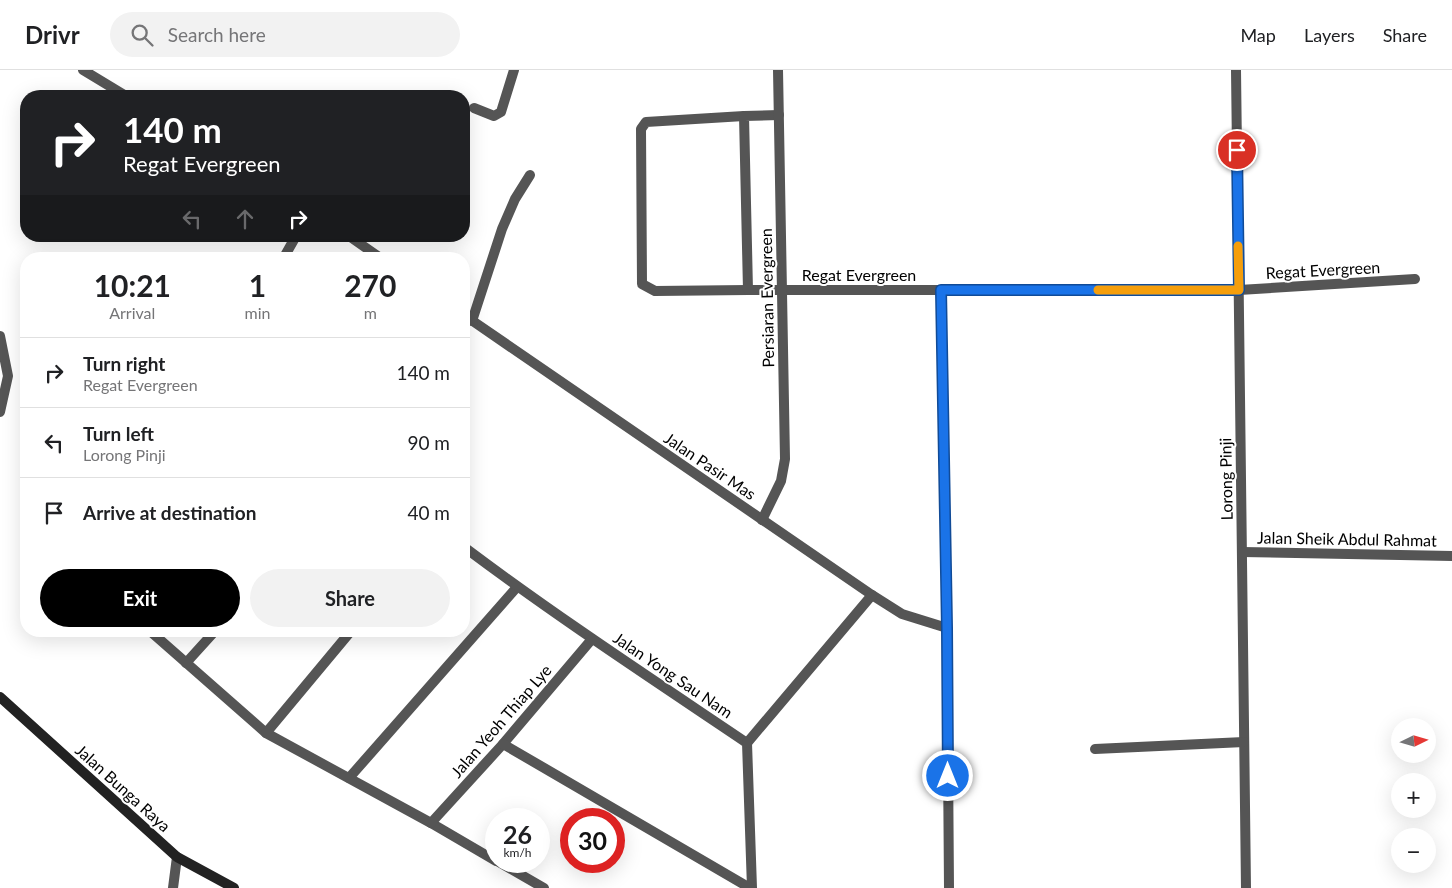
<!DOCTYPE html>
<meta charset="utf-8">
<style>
:root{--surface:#fff;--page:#f2f2f2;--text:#202124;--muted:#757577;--line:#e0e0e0;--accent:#000}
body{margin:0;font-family:Lato,sans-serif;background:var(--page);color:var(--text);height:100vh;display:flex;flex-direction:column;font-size:19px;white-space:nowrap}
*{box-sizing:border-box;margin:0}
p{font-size:16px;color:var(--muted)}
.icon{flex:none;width:28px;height:28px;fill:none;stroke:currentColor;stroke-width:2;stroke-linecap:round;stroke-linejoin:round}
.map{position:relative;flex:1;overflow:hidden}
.panel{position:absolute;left:20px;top:182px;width:450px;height:385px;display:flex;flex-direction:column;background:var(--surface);border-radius:20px;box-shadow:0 5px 20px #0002}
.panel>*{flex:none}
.banner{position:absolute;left:20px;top:20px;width:450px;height:152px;border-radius:20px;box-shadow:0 5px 20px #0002;background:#202124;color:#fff;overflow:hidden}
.needle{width:32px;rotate:85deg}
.tools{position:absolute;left:1391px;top:648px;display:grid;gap:10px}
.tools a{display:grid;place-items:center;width:45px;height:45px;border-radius:50%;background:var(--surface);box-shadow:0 5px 20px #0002;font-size:25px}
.speed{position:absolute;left:485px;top:738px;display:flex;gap:10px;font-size:25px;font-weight:700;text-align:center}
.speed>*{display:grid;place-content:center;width:65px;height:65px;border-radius:50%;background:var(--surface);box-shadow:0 5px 20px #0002;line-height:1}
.speed small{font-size:12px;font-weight:400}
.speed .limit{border:8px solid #d22;background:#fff;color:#111}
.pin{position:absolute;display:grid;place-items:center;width:42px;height:42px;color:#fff;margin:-21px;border:2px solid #fff;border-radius:50%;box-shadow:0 1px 5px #0007}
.me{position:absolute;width:55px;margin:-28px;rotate:0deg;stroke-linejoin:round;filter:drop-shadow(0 0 4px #0008)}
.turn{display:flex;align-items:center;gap:18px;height:105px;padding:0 20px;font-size:22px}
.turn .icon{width:65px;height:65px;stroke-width:2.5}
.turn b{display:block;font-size:35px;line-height:42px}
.lanes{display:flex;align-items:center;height:48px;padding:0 20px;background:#0003;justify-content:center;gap:25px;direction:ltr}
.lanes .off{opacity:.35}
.eta{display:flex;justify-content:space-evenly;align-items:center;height:85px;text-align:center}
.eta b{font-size:30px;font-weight:700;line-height:35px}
.cta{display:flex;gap:10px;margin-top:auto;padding:10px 20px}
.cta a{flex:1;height:58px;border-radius:30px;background:var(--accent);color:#fff;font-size:20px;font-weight:700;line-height:58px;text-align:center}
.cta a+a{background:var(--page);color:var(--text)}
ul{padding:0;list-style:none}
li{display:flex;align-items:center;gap:15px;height:70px;padding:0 20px;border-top:1px solid var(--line)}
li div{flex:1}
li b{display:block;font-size:19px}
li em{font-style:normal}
header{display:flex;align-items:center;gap:30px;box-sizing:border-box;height:70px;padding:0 25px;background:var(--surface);border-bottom:1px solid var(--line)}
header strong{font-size:24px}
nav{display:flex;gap:28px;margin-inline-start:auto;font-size:18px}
.search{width:350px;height:45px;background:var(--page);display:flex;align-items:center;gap:12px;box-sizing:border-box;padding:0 18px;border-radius:28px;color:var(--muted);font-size:19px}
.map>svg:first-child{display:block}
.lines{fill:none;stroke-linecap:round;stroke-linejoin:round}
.service{stroke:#555;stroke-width:10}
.minor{stroke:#555;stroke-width:10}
.secondary{stroke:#222;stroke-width:10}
.route-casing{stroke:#114b97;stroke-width:12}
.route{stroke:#1a73e8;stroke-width:9}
.slow{stroke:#f59e0b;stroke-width:9}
.labels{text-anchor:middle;stroke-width:4;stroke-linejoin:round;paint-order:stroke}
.street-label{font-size:16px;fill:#000;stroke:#fff}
</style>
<header>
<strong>Drivr</strong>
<div class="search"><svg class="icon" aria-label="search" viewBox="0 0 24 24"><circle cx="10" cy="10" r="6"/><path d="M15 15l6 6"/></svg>Search here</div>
<nav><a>Map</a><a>Layers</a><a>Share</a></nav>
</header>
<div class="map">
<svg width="1452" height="818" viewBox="0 0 1452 818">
<rect width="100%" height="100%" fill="#fff"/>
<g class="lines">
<!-- service -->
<g class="service">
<path d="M474,38l20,8 7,-4 13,-42"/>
<path d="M744,46l-98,6 -5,7 1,155 13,7 93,-1"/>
<path d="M186,593l29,-32"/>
<path d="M349,708l168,-191"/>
<path d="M431,753l65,38"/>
<path d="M497,791l47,27"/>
</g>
<!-- minor -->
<g class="minor">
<path d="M83,0l43,26"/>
<path d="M1236,0l10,818"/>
<path d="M779,45l-35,1 4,174h491l176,-11"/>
<path d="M349,166l33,23"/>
<path d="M283,189l13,-23"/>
<path d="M941,220l6,338 2,260"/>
<path d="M464,245l408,280 30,19 45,14"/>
<path d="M472,251l30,-92 13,-30 15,-24"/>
<path d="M0,266l8,40 -8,36"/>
<path d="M762,450l19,-39 4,-22 -7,-389"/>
<path d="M464,477c92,69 188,132 283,196l5,145"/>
<path d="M1242,482l210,4"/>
<path d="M150,561l116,102 85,-102"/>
<path d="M266,663l165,90 72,-79 89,-105"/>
<path d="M747,673l125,-148"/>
<path d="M503,674l247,144"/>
<path d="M1095,679l149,-7"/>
<path d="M173,818l4,-31"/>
</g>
<!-- secondary -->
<path class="secondary" d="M0,627l177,160 57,31"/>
</g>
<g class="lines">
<defs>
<path id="route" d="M948,706l-1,-148 -6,-338h298l-2,-140"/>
</defs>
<!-- route casing -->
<use href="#route" class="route-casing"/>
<!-- route -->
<use href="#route" class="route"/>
<!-- slow -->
<path class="slow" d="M1098,220h141l-1,-44"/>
</g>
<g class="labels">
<!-- street labels -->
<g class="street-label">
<text transform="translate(1323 200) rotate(-3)" y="6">Regat Evergreen</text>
<text x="859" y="211">Regat Evergreen</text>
<text transform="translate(767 228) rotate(-91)" y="6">Persiaran Evergreen</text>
<text transform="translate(710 396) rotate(34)" y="6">Jalan Pasir Mas</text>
<text transform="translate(1226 409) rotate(-91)" y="6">Lorong Pinji</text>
<text transform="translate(1347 469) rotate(1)" y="6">Jalan Sheik Abdul Rahmat</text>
<text transform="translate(673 605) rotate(34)" y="6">Jalan Yong Sau Nam</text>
<text transform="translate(501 651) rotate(-49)" y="6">Jalan Yeoh Thiap Lye</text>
<text transform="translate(123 718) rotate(42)" y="6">Jalan Bunga Raya</text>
</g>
</g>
</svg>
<div class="tools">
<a><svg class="needle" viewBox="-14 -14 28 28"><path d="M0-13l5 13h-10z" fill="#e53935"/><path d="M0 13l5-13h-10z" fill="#757577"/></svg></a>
<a>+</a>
<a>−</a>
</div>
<div class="speed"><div>26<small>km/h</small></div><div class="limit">30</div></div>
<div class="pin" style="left:1237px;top:80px;background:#d93025"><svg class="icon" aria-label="arrive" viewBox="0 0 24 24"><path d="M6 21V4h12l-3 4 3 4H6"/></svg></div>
<svg class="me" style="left:948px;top:706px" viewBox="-20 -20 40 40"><circle r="17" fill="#1a73e8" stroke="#fff" stroke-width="3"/><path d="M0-11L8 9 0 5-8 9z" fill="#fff"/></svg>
<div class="banner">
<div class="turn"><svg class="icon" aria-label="right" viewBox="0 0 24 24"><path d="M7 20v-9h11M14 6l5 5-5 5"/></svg><div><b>140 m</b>Regat Evergreen</div></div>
<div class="lanes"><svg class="icon off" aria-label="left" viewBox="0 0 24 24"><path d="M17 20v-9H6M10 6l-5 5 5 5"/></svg><svg class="icon off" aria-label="ahead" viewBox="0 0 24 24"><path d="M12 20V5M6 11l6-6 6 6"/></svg><svg class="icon" aria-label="right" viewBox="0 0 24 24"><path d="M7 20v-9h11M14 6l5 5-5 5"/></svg></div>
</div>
<section class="panel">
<div class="eta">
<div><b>10:21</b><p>Arrival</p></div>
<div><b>1</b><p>min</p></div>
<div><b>270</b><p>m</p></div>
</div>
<ul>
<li><svg class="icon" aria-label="right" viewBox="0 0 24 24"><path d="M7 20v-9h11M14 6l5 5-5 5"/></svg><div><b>Turn right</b><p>Regat Evergreen</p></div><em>140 m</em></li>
<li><svg class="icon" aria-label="left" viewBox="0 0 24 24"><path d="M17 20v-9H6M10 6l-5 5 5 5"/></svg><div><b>Turn left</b><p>Lorong Pinji</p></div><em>90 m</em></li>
<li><svg class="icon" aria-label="arrive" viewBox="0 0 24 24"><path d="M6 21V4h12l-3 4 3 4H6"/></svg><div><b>Arrive at destination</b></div><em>40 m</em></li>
</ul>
<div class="cta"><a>Exit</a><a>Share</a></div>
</section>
</div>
